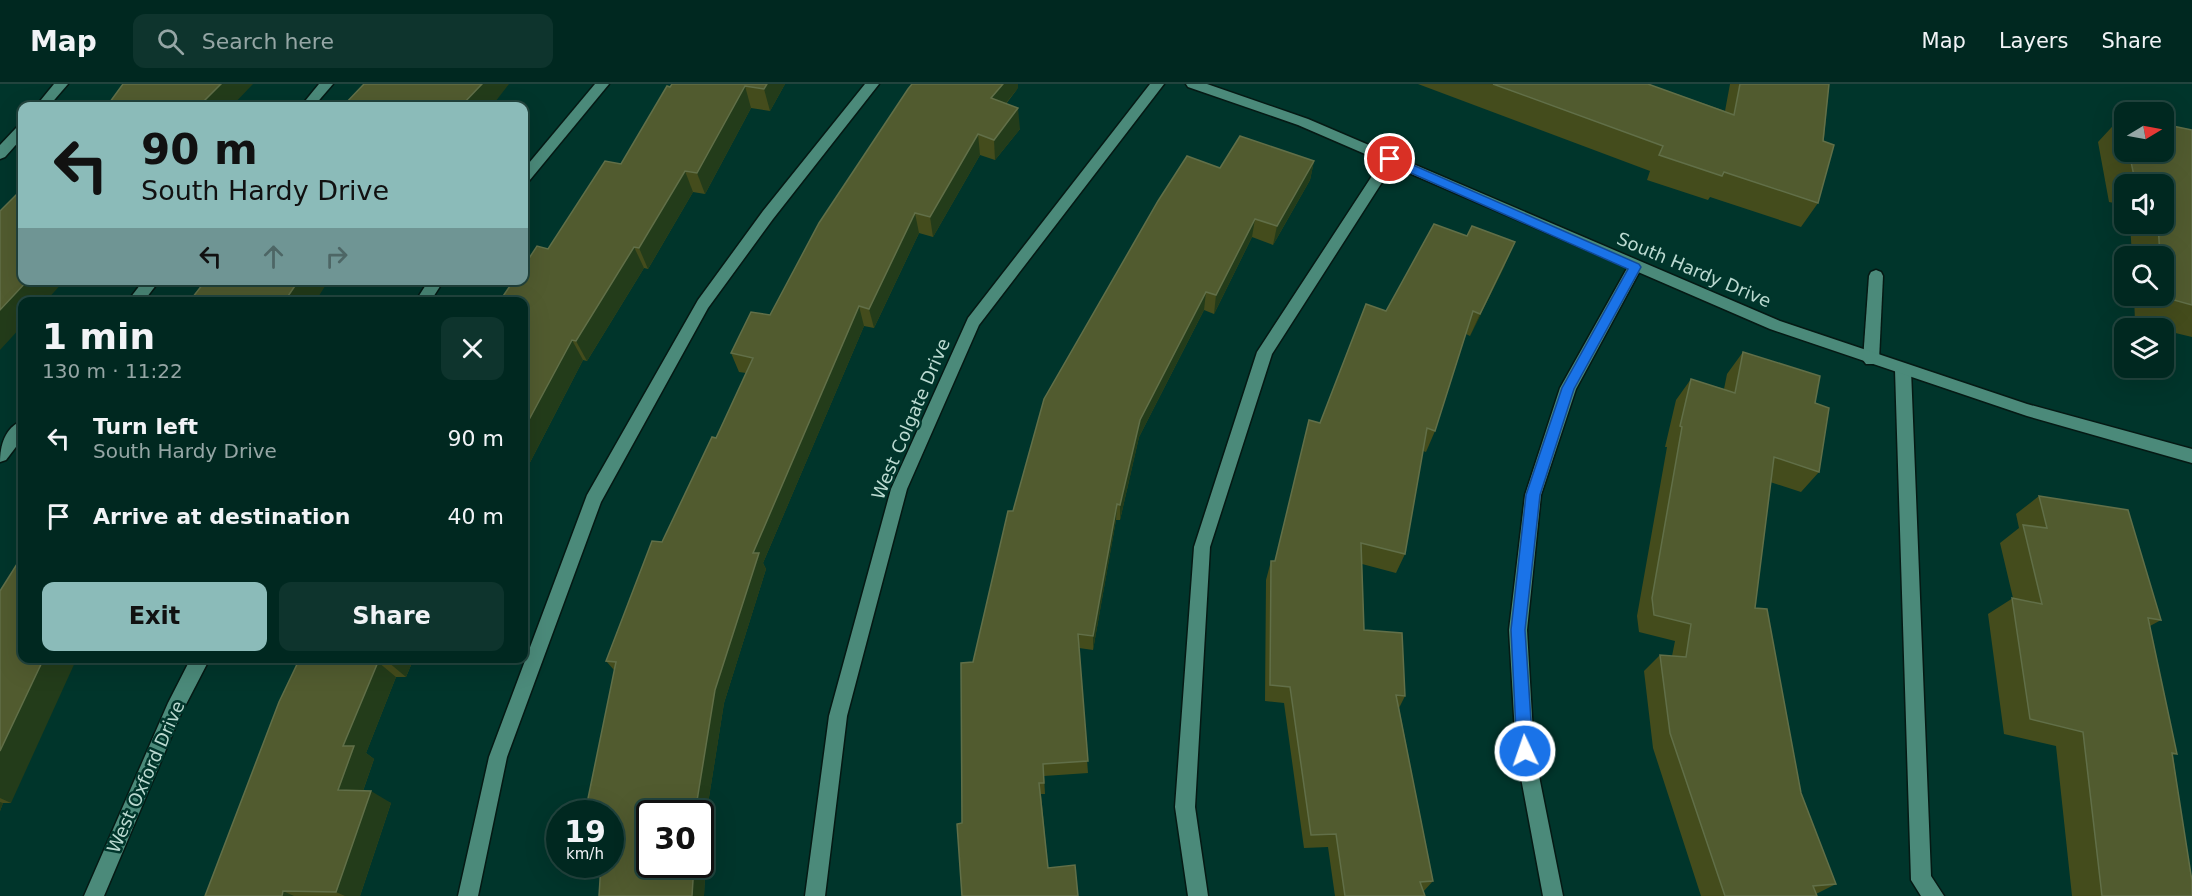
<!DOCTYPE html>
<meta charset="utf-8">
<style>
:root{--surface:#002820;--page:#0e342d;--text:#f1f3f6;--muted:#95a6a5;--line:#22443e;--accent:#8bbbb9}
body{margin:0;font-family:"DejaVu Sans",sans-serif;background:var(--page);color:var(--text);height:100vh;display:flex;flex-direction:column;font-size:22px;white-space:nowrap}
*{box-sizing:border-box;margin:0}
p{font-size:20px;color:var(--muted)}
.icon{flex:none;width:33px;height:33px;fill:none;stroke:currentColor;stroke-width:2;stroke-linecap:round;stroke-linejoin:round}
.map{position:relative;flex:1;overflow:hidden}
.side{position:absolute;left:18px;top:213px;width:510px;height:366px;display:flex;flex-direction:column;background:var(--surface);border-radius:12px;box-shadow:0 6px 24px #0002,0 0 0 2px var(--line)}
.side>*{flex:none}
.top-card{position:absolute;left:18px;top:18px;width:510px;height:183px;border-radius:12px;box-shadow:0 6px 24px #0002,0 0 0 2px var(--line);background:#8bbbb9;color:#111;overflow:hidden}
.needle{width:39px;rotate:80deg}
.buttons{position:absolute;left:2114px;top:18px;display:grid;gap:12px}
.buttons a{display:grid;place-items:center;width:60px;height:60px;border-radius:12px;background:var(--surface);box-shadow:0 6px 24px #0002,0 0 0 2px var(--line);font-size:30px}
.speed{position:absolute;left:546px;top:716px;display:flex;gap:12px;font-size:30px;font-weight:700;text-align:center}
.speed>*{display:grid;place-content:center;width:78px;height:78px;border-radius:50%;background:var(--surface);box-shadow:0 6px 24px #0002,0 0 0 2px var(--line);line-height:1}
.speed small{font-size:15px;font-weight:400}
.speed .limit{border:3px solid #111;border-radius:9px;background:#fff;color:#111}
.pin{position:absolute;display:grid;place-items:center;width:51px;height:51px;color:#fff;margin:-26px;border:3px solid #fff;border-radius:50%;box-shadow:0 2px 6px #0007}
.me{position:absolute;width:66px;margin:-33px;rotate:357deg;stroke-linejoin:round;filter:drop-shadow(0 0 4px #0008)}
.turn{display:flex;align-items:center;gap:21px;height:126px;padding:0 24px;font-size:27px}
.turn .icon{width:78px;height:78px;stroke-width:2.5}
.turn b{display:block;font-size:42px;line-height:51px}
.lanes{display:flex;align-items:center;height:57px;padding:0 24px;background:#0003;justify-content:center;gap:30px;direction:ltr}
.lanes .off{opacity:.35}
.round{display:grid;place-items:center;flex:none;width:63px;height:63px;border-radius:12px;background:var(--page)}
.overview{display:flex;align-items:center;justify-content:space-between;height:102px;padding:0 24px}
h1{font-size:36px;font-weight:700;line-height:45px}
.button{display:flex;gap:12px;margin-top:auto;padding:12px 24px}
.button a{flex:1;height:69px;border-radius:12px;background:var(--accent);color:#111;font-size:24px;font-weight:700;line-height:69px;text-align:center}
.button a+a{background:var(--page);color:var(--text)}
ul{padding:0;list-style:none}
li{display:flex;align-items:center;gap:18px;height:78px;padding:0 24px}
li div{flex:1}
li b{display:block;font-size:22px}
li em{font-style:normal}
header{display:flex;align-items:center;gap:36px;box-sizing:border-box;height:84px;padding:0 30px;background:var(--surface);border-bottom:2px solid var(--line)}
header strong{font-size:28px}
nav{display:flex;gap:33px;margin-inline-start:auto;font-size:21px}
.search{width:420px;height:54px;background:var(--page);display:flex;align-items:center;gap:15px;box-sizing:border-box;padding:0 21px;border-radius:12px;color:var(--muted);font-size:22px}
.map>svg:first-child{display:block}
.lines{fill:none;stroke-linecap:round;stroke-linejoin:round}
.service-casing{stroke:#051914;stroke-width:3}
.minor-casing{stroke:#051914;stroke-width:3}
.tertiary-casing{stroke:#051914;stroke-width:3}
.service{fill:#4b8a7a;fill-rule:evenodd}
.minor{fill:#4b8a7a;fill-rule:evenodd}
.tertiary{fill:#4b8a7a;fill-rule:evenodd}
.wall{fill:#444c1c}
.shaded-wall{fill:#233c1a}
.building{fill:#515b2f;stroke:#616f48;stroke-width:1.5}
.route{fill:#1a73e8;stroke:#114b97;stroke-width:1.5}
.labels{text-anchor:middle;stroke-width:5;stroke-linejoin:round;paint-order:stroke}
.street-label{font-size:18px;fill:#bbdad1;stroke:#00352b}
</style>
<header>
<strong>Map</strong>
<div class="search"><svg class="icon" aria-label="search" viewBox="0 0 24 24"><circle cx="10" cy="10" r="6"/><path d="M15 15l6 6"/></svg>Search here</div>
<nav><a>Map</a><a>Layers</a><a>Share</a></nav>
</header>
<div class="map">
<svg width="2192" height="812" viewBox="0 0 2192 812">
<rect width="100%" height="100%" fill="#00352b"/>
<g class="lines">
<defs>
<g id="service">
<path d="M319,0h14l-19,22h-13z"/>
<path d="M865,0h14l-106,135 -65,89 -107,194 -94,255 -29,139h-20l31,-139 98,-262 111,-195 65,-89z"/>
<path d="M1390,70l7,5 -2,3 -123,192 -62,193 -15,260 13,89h-20l-13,-89 19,-260 63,-195 128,-196z"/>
<path d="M1876,186l5,2 2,4 -4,84 -3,4h-10l-3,-4 6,-84 2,-4z"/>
<path d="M144,196h16l-17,22h-16z"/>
<path d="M1903,280l5,2 3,4 20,506 13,20h-23l-10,-16 -16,-510 3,-4z"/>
<path d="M22,337v18l-16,21 -6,2c0,-16 5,-35 22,-41z"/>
</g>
<g id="minor">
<path d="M54,0h14l-19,22h-13z"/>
<path d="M595,0h14l-80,97 -5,2v-14z"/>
<path d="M1150,0h14l-185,241 -72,164 -60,227 -22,180h-20l24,-180 62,-227 77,-171z"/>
<path d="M22,41v13l-17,19 -5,2v-14l17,-18z"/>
<path d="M1635,178l5,1 2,4 -66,122 -35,106 -14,135 7,121 29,145h-20l-27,-145 -7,-121 16,-135 35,-107 70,-125z"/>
<path d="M429,196h15l-14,22h-15z"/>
<path d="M191,574h19l-29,56 -77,182h-20l84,-193z"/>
</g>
<path id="tertiary" d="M1186,0h21l101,35 472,202 247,83 165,45v14l-165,-47 -257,-87 -472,-204 -110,-38z"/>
</defs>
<!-- service casing -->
<use href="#service" class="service-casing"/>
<!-- minor casing -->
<use href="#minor" class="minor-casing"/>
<!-- tertiary casing -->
<use href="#tertiary" class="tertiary-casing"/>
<!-- service -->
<use href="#service" class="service"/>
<!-- minor -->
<use href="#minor" class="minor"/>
<!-- tertiary -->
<use href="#tertiary" class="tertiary"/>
</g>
<!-- wall -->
<g class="wall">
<path d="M785,0l-15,27 -19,-3 -46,86 -12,-2 -45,77 -4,-1 -57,93 -4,-1 -59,114v-172l24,-53 73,-85 49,-77z"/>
<path d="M1418,0h230l77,27 5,-27h99l-11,119 -17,24 -91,-30 -2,3 -61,-20 3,-9z"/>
<path d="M1018,4l-12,16 14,25 -25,31 -15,-5 -47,82 -14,-4 -45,95 -10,-2 -101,237 3,6 -42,134 -24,151v-41l-50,51h49l-1,3 7,6 -1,23h-105l15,-226 -8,-9 56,-119 54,-104 30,-65 -7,-1 -8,-19 39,-38z"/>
<path d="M2122,32h2v36h39l29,-22v207l-29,-7v-2h-4l-24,-6 -1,-26h29v-40h-31l-2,-32h33v-40h-39v21l-15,-3 -11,-60z"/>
<path d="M1314,77l-4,19 -37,65 -21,-8 -38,77 -10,-4 -65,127 -19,83h-4l-23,130 -14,-2 9,125 -44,3 1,18h-4l7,74 30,28 -116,-73 11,-161 40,-151 207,-343z"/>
<path d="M1467,152l38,29 -35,71 -4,-2 -31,97 -9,21 -3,-1 -18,103 -9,19 -34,-9 2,66 41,66 -6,12 34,173 -10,11 2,4h-90l-7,-49 -24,1 -20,-145 -19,-2 1,-121 5,-19h4l34,-141 11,3 66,-112z"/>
<path d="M1743,268l72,51 4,69 -18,20 -31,-10 -15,126 46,185 35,91 -20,10 1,2h-116l-48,-148 -9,-77 16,-16 12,1 3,-15 -36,-9 -2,-16 30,-169h-2l11,-47 15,-21 33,10 3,-15z"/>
<path d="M2039,412l122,124 -11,6 27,128 -4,1 19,141h-120l-16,-150 -52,-12 -16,-120 25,-16 -13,-55 19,-15 -3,-14z"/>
<path d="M0,507l11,212h-8l-3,8z"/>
<path d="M300,574h114l-8,19h-10l-30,76 8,6 -11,32 28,12 -31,93h-155z"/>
</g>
<!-- shaded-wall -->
<g class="shaded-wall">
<path d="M221,0h32l-21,22h-33z"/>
<path d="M482,0h27l-17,22h-31z"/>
<path d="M767,0h18l-15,27 -6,-22z"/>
<path d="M1003,0h15v4l-25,31 -2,-21z"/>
<path d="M745,2l6,22 -46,86 -8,-21z"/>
<path d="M1018,24l2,21 -25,31 -1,-20z"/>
<path d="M978,50l2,21 -47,82 -3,-20z"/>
<path d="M1314,77l-4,19 -37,65 4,-19z"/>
<path d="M685,87l8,21 -45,77 -9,-21z"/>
<path d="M915,129l4,20 -45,95 -5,-19z"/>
<path d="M1255,135l-3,18 -38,77 2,-19z"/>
<path d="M1515,158l-10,23 -35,71 10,-22z"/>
<path d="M634,163l10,21 -57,93 -11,-20z"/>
<path d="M28,196h37l-20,22h-23v24l-22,24v-40z"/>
<path d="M299,196h30l-14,22h-31z"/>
<path d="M1206,208l-2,18 -65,127 -19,83v-15l20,-85z"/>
<path d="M859,222l5,20 -101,237 3,6 -42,134 -24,151v-41h-5l20,-123 38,-137z"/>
<path d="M572,256l11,20 -59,114v-45z"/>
<path d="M1117,420l-1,16 -23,130v-14z"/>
<path d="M44,574h33l-66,145 -11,-5v-47z"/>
<path d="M389,574h25l-8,19 -18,-15z"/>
<path d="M378,578l18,15 -30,76 8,6 -15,43 -21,-12 5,-44z"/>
<path d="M371,707l20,12 -31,93h-15l-9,-4z"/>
<path d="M0,718l3,1 -3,8z"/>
<path d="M686,780h13l-1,3 7,6 -1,23h-12z"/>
<path d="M283,807l11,5h-12z"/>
</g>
<!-- building -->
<g class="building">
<path d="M123,0h98l-22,22h-92z"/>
<path d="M364,0h118l-21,22h-118z"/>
<path d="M672,0h95l-3,5 -19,-3 -48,87 -12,-2 -46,77 -5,-1 -58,94 -4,-1 -48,89v-127h-25l15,-22h10v-14l13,-20 11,3 57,-88 16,3 46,-78 3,1z"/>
<path d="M912,0h91l-12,14 27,10 -24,32 -16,-6 -48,83 -15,-4 -46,96 -10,-3 -106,247h6l-44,137 -20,123h-45v51h44l-2,32h-93l2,-32h9v-51h-25l31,-151 -10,-1 46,-120 10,1 50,-105 4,1 37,-80 -22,-5 20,-41 19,3 49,-92 89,-134z"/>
<path d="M1493,0h155l86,31 6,-31h89l-6,57 11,4 -16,58 -94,-31 -2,4 -63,-21 4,-9z"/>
<path d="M2163,40l29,6v175l-29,-8v-41h-3l-2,-32h5v-40h-8v-4l-21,-4 -5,-24h34z"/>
<path d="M1240,52l74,25 -37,65 -22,-7 -39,76 -10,-3 -66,128 -20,85 -3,-1 -24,132 -15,-2 10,127 -45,3 1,19h-5l9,85 27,-3 3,31h-116l-5,-72 5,-1 -1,-160 12,-1 35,-151h5l31,-112 114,-198 29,-45 33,12z"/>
<path d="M22,105v91h6l-28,30v-99z"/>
<path d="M1434,140l33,12 5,-10 43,16 -35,72 -7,-3 -38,120 -8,-3 -22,126 -44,-11 3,87 38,3 3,63 -9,-1 37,186 -13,1 5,14h-80l-9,-62 -25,1 -21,-148 -20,-2 1,-124h4l34,-141 11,3 46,-119 20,7z"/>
<path d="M206,196h93l-15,22h-95z"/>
<path d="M1743,268l77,24 -5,27 14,5 -10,64 -45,-15 -19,151 12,1 34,184 35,91 -23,2 4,10h-92l-55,-163 -10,-78 26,2 5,-33 -37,-9 -2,-17 30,-171 -2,-1 11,-47 44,14z"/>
<path d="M2039,412l89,14 33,110 -13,-2 29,136 -5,-1 20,128v15h-90l-19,-164 -53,-13 -18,-121 30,6 -19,-79 24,3z"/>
<path d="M22,472v102h22l-44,93v-160z"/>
<path d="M300,574h89l-1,4h-10l-35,84h11l-16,44 33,1 -35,101 -53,-1 -1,5h-77l74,-194z"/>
</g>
<!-- route -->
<path class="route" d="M1390,71l249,109 2,3 -67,122 -34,106 -15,135 8,121 -2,5 -6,3 -5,-3 -3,-5 -6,-121 15,-135 36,-107 66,-119 -242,-107v-5z"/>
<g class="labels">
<!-- street labels -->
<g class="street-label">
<text transform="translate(1694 186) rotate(23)" y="6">South Hardy Drive</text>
<text transform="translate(911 335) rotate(-67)" y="6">West Colgate Drive</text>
<text transform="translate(146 693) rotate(-66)" y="6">West Oxford Drive</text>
</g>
</g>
</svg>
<div class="buttons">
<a><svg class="needle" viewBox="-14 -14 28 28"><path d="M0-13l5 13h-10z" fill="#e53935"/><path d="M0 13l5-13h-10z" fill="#95a6a5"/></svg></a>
<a><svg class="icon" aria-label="sound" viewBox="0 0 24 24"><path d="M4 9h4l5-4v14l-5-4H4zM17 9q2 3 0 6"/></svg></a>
<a><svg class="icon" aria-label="search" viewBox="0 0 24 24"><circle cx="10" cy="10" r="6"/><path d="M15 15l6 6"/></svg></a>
<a><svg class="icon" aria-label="layers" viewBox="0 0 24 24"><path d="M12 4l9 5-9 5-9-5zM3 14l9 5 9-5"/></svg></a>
</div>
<div class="speed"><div>19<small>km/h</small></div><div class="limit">30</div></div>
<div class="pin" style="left:1390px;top:75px;background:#d93025"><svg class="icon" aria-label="arrive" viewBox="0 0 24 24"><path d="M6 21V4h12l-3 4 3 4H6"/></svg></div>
<svg class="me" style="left:1525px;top:667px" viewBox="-20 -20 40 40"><circle r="17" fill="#1a73e8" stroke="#fff" stroke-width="3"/><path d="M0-11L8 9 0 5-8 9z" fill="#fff"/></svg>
<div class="top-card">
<div class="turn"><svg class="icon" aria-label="left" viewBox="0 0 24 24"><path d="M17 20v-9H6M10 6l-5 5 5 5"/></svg><div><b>90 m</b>South Hardy Drive</div></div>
<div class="lanes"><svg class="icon" aria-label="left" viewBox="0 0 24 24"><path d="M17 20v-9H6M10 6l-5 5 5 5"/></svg><svg class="icon off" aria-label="ahead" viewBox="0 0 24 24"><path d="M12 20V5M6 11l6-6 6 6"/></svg><svg class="icon off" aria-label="right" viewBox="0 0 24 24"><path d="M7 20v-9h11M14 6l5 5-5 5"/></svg></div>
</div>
<section class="side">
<div class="overview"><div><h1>1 min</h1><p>130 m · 11:22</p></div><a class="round"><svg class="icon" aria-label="close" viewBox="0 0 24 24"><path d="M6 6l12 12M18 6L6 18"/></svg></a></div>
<ul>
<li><svg class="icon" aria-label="left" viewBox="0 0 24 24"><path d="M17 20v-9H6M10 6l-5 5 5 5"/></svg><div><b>Turn left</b><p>South Hardy Drive</p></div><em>90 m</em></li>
<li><svg class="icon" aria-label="arrive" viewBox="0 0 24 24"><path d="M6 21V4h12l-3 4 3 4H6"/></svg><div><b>Arrive at destination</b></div><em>40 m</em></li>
</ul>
<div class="button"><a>Exit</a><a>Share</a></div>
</section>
</div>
